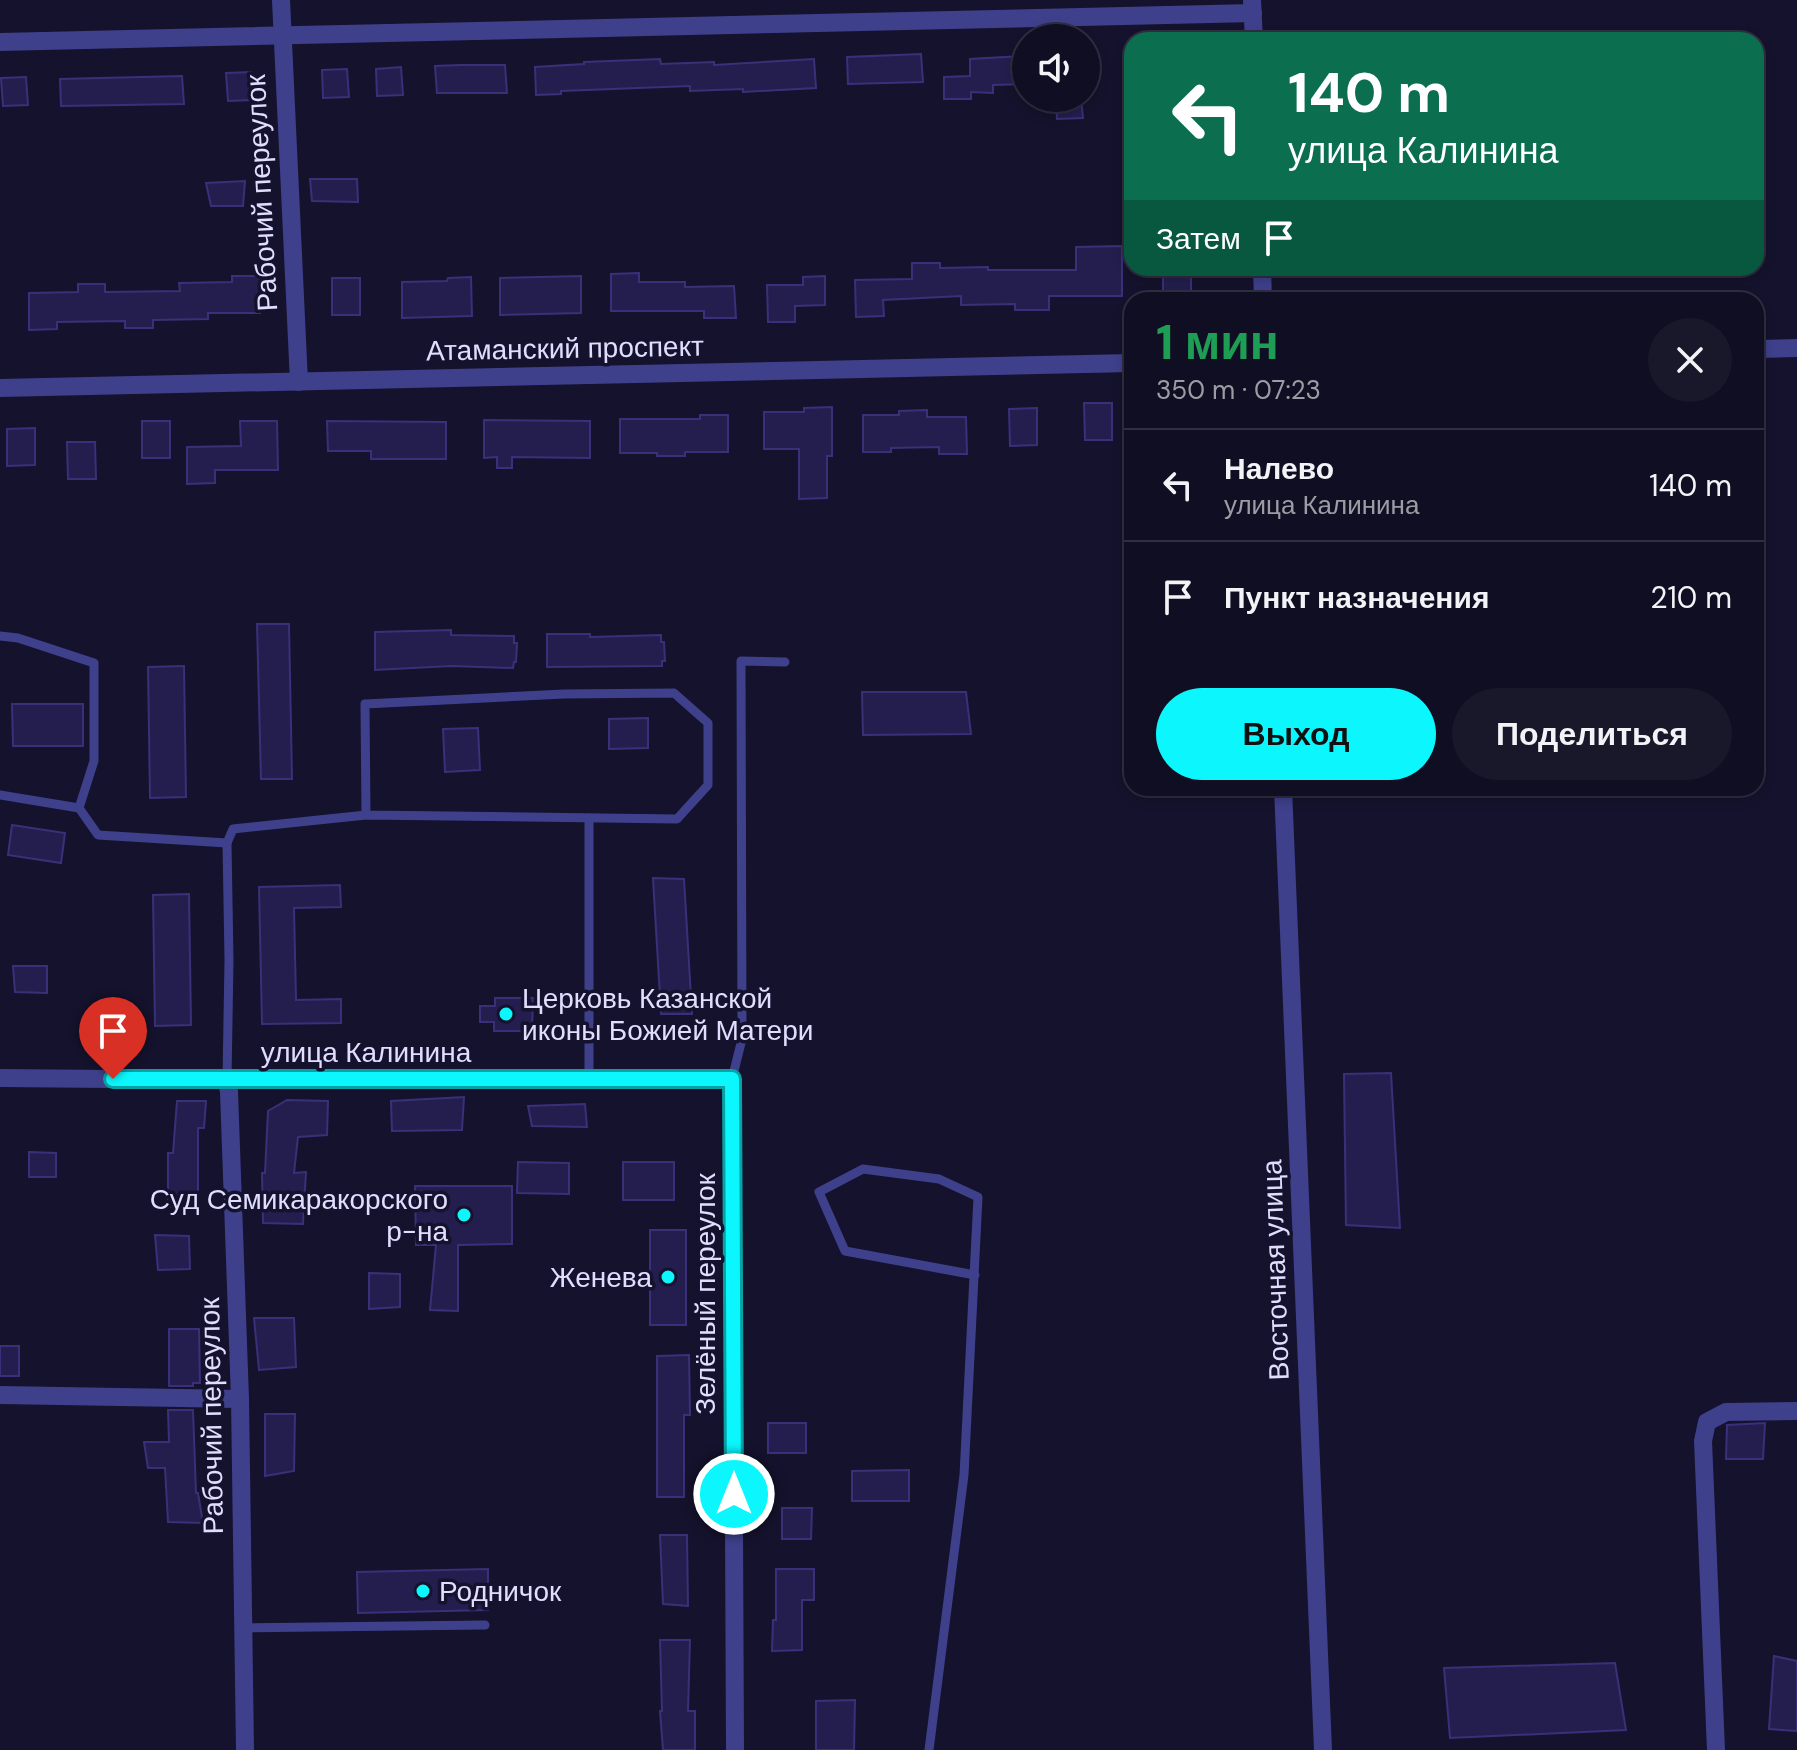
<!DOCTYPE html>
<html lang="ru">
<meta charset="utf-8">
<style>
:root{--surface:#100e22;--page:#19172a;--text:#f1f3f6;--muted:#9c9ca5;--line:#302e40;--accent:#0cf7fd}
body{margin:0;font-family:"DM Sans",sans-serif;background:var(--page);color:var(--text);height:100vh;display:flex;flex-direction:column;font-size:30px;white-space:nowrap}
*{box-sizing:border-box;margin:0}
p{font-size:26px;color:var(--muted)}
.icon{flex:none;width:44px;height:44px;fill:none;stroke:currentColor;stroke-width:2;stroke-linecap:round;stroke-linejoin:round}
.map{position:relative;flex:1;overflow:hidden}
.details{position:absolute;left:1124px;top:292px;width:640px;height:504px;display:flex;flex-direction:column;background:var(--surface);border-radius:24px;box-shadow:0 4px 12px #0003,0 0 0 2px var(--line)}
.details>*{flex:none}
.top-card{position:absolute;left:1124px;top:32px;width:640px;height:244px;border-radius:24px;box-shadow:0 4px 12px #0003,0 0 0 2px var(--line);background:#0b6e4f;color:#fff;overflow:hidden}
.fabs{position:absolute;left:1012px;top:24px;display:grid;gap:16px}
.fabs a{display:grid;place-items:center;width:88px;height:88px;border-radius:50%;background:var(--surface);box-shadow:0 4px 12px #0003,0 0 0 2px var(--line);font-size:40px}
.pin{position:absolute;display:grid;place-items:center;width:68px;height:68px;color:#fff;margin:-82px -34px;border-radius:50% 50% 50% 0;rotate:-45deg;box-shadow:0 0 8px #0007}
.pin .icon{rotate:45deg}
.me{position:absolute;width:88px;margin:-44px;rotate:0deg;stroke-linejoin:round;filter:drop-shadow(0 0 6px #0008)}
.turn{display:flex;align-items:center;gap:28px;height:168px;padding:0 32px;font-size:36px}
.turn .icon{width:104px;height:104px;stroke-width:2.5}
.turn b{display:block;font-size:56px;line-height:68px}
.then{display:flex;align-items:center;height:76px;padding:0 32px;background:#0003;gap:16px;font-size:30px}
.round{display:grid;place-items:center;flex:none;width:84px;height:84px;border-radius:42px;background:var(--page)}
.head{display:flex;align-items:center;justify-content:space-between;height:136px;padding:0 32px}
h1{font-size:48px;font-weight:700;line-height:60px;color:#1e9e55}
.cta{display:flex;gap:16px;margin-top:auto;padding:16px 32px}
.cta a{flex:1;height:92px;border-radius:48px;background:var(--accent);color:#111;font-size:32px;font-weight:700;line-height:92px;text-align:center}
.cta a+a{background:var(--page);color:var(--text)}
ul{padding:0;list-style:none}
li{display:flex;align-items:center;gap:24px;height:112px;padding:0 32px;border-top:2px solid var(--line)}
li div{flex:1}
li b{display:block;font-size:30px}
li em{font-style:normal}
.map>svg:first-child{display:block}
.building{fill:#241e4e;stroke:#3a307a;stroke-width:2}
.lines{fill:none;stroke-linecap:round;stroke-linejoin:round}
.service{stroke:#3e408c;stroke-width:9}
.minor{stroke:#3e408c;stroke-width:18}
.route-casing{stroke:#08a1a4;stroke-width:20}
.route{stroke:#0cf7fd;stroke-width:14}
.poi-dot{fill:#0cf7fd;stroke:#15122d;stroke-width:3}
.labels{text-anchor:middle;stroke-width:7;stroke-linejoin:round;paint-order:stroke}
.street-label{font-size:28px;fill:#e0deff;stroke:#15122d}
.poi-label{font-size:28px;fill:#e0deff;stroke:#15122d;text-anchor:start}
</style>
<div class="map">
<svg width="1797" height="1750" viewBox="0 0 1797 1750">
<rect width="100%" height="100%" fill="#15122d"/>
<!-- building -->
<g class="building">
<path d="M921,54l2,28 -75,2 -1,-27z"/>
<path d="M1024,56l2,28 -33,1v8l-22,-1v7h-27v-22l26,-1v-17z"/>
<path d="M660,59l1,5 53,-2v3l100,-6 2,29 -73,4v-3l-53,2v-5l-129,5v3l-25,1 -1,-28 49,-3v-2z"/>
<path d="M460,65h45l2,28h-70l-2,-27z"/>
<path d="M401,67l2,28 -26,1 -1,-27z"/>
<path d="M347,69l2,28 -26,1 -1,-28z"/>
<path d="M251,72l2,28 -25,1 -2,-28z"/>
<path d="M182,76l2,28 -123,2 -1,-27z"/>
<path d="M26,77l2,28 -25,1 -2,-28z"/>
<path d="M1056,98h25l2,20 -26,1z"/>
<path d="M310,179h47l1,23 -46,-1z"/>
<path d="M245,181l-2,25h-32l-5,-23z"/>
<path d="M1122,246v50h-73v14h-34v-6l-54,1v-9l-78,4 1,16 -28,1 -1,-37 57,-1v-16h28v5l48,-1v3h88v-23z"/>
<rect x="1163" y="268" width="28" height="32"/>
<path d="M639,273v9h46v5l49,-1 2,32h-32v-7h-93v-37z"/>
<path d="M232,276h28v37h-52v6l-55,1v8h-28v-7l-68,1v7l-28,1v-37l49,-1v-8h27v8l75,-1 -1,-8 53,-1z"/>
<path d="M581,276v37l-81,2v-37z"/>
<path d="M825,276v29l-30,1v16h-27l-1,-37h36v-8z"/>
<path d="M471,277l1,39 -70,2v-36l45,-1 1,-3z"/>
<rect x="332" y="278" width="28" height="37"/>
<path d="M1084,403h28v37h-27z"/>
<path d="M832,407v49h-5v42l-28,1v-50h-35v-37h40v-4z"/>
<path d="M1037,408v37l-27,1 -1,-37z"/>
<path d="M927,410v7h39l1,37h-28v-7l-48,1v4h-28v-37h36v-4z"/>
<path d="M700,415h28v37h-43v4h-28v-3h-37v-34h80z"/>
<path d="M484,420l106,1v37l-78,-1v11h-15v-11l-13,1z"/>
<rect x="142" y="421" width="28" height="37"/>
<path d="M240,421h37l1,49h-63v13l-28,1v-37l54,-1z"/>
<path d="M327,421l119,1v37h-75v-8h-43z"/>
<path d="M35,428v37l-28,1v-37z"/>
<path d="M67,442h28l1,37h-28z"/>
<path d="M257,624h32l3,155h-31z"/>
<path d="M451,630v5l63,1v7h3l-1,19h-2l-1,6 -62,-2 -76,4v-38z"/>
<path d="M547,634h43v3l71,-2v7h3l1,19h-3v5l-115,1z"/>
<path d="M184,666l2,131 -36,1 -2,-131z"/>
<path d="M862,692h104l5,42 -108,1z"/>
<path d="M12,704h71v42h-70z"/>
<path d="M648,718v30l-39,1v-30z"/>
<path d="M478,728l2,42 -35,2 -2,-43z"/>
<path d="M12,825l53,8 -4,30 -53,-8z"/>
<path d="M653,878l31,1 8,135h-31z"/>
<path d="M340,885l1,22 -47,1 2,92 45,-1v24l-79,1 -3,-137z"/>
<path d="M189,894l2,131 -36,1 -2,-131z"/>
<path d="M13,966h34v27l-32,-1z"/>
<path d="M495,998h38l-1,33h-38v-9h-14v-16h15z"/>
<path d="M1391,1073l9,155 -54,-3 -2,-151z"/>
<path d="M464,1097l-2,33 -70,1 -1,-30z"/>
<path d="M287,1100l41,1 -1,34 -29,2 -4,36 12,-1 -3,52 -40,-1 -1,-50h3l3,-62z"/>
<path d="M177,1101h29l-2,27h-6v79h-30v-54h5z"/>
<path d="M585,1104l2,23 -55,-1 -4,-20z"/>
<path d="M29,1152l27,1v24h-27z"/>
<path d="M518,1162l51,1v31l-52,-1z"/>
<rect x="623" y="1162" width="51" height="38"/>
<path d="M415,1186h97v58l-54,1v66l-28,-1 6,-65h-20z"/>
<rect x="650" y="1230" width="36" height="95"/>
<path d="M155,1235l34,1 1,33 -32,1z"/>
<path d="M369,1273l31,1v33l-31,2z"/>
<path d="M254,1318h40l2,49 -37,3z"/>
<path d="M169,1329h30l1,54h-7v3h-24z"/>
<rect x="0" y="1346" width="19" height="30"/>
<path d="M689,1355l1,60h-6v82h-27v-141z"/>
<path d="M168,1410h25l3,83h2l5,30 -35,-1 -3,-54h-17l-4,-26h25z"/>
<path d="M265,1414h30l-1,57 -29,5z"/>
<rect x="768" y="1423" width="38" height="30"/>
<path d="M1765,1423l-2,36h-37l1,-34z"/>
<path d="M909,1470v31h-57v-30z"/>
<path d="M782,1508h30l-1,31h-29z"/>
<path d="M660,1535h27l1,71 -25,-2z"/>
<path d="M488,1569v41l-130,3 -1,-41z"/>
<path d="M776,1569h38v31h-12v50l-30,1 1,-31h3z"/>
<path d="M660,1640h30l-2,71h7v39h-32l-3,-39h2z"/>
<path d="M1774,1656l23,5v70l-28,-2z"/>
<path d="M1615,1663l11,67 -176,8 -6,-70z"/>
<path d="M855,1700l-1,50h-38v-49z"/>
</g>
<g class="lines">
<!-- service -->
<g class="service">
<path d="M0,636l18,2 76,25v98l-15,47"/>
<path d="M0,795l79,13 19,27 129,8"/>
<path d="M589,818v261"/>
<path d="M732,1079l10,-40 -1,-378 44,1"/>
<path d="M227,1080l2,-120 -2,-117 6,-14 133,-14 311,4 31,-34v-62l-34,-30 -110,1 -199,10 1,111"/>
<path d="M243,1628l242,-3"/>
<path d="M929,1750l35,-275 14,-278 -39,-18 -76,-10 -44,23 26,59 130,24"/>
</g>
<!-- minor -->
<g class="minor">
<path d="M281,0l18,382"/>
<path d="M1252,0l2,40"/>
<path d="M0,42l1253,-29"/>
<path d="M1262,268l1,32"/>
<path d="M1756,349l41,-1"/>
<path d="M0,388l1132,-25"/>
<path d="M1283,788l40,962"/>
<path d="M0,1078l227,2 505,-1 3,671"/>
<path d="M227,1080l2,12 11,307 5,351"/>
<path d="M0,1395l240,4"/>
<path d="M1716,1750l-13,-309 4,-19 19,-10 71,-1"/>
</g>
</g>
<g class="lines">
<defs>
<path id="route" d="M113,1079h619l2,415"/>
</defs>
<!-- route casing -->
<use href="#route" class="route-casing"/>
<!-- route -->
<use href="#route" class="route"/>
</g>
<!-- markers -->
<g class="poi-dot">
<circle cx="506" cy="1014" r="8"/>
<circle cx="464" cy="1215" r="8"/>
<circle cx="668" cy="1277" r="8"/>
<circle cx="423" cy="1591" r="8"/>
</g>
<g class="labels">
<!-- street labels -->
<g class="street-label">
<text transform="translate(261 193) rotate(-93)" y="10">Рабочий переулок</text>
<text transform="translate(565 348) rotate(-1)" y="10">Атаманский проспект</text>
<text x="366" y="1062">улица Калинина</text>
<text transform="translate(1275 1270) rotate(-92)" y="10">Восточная улица</text>
<text transform="translate(705 1294) rotate(-90)" y="10">Зелёный переулок</text>
<text transform="translate(211 1416) rotate(-91)" y="10">Рабочий переулок</text>
</g>
<!-- poi labels -->
<g class="poi-label">
<text x="522" y="1008">Церковь Казанской<tspan x="522" dy="32">иконы Божией Матери</tspan></text>
<text x="448" y="1209" text-anchor="end">Суд Семикаракорского<tspan x="448" dy="32">р-на</tspan></text>
<text x="652" y="1287" text-anchor="end">Женева</text>
<text x="439" y="1601">Родничок</text>
</g>
</g>
</svg>
<div class="fabs">
<a><svg class="icon" aria-label="sound" viewBox="0 0 24 24"><path d="M4 9h4l5-4v14l-5-4H4zM17 9q2 3 0 6"/></svg></a>
</div>
<div class="pin" style="left:113px;top:1079px;background:#d93025"><svg class="icon" aria-label="arrive" viewBox="0 0 24 24"><path d="M6 21V4h12l-3 4 3 4H6"/></svg></div>
<svg class="me" style="left:734px;top:1494px" viewBox="-20 -20 40 40"><circle r="17" fill="#0cf7fd" stroke="#fff" stroke-width="3"/><path d="M0-11L8 9 0 5-8 9z" fill="#fff"/></svg>
<div class="top-card">
<div class="turn"><svg class="icon" aria-label="left" viewBox="0 0 24 24"><path d="M17 20v-9H6M10 6l-5 5 5 5"/></svg><div><b>140 m</b>улица Калинина</div></div>
<div class="then">Затем<svg class="icon" aria-label="arrive" viewBox="0 0 24 24"><path d="M6 21V4h12l-3 4 3 4H6"/></svg></div>
</div>
<section class="details">
<div class="head"><div><h1>1 мин</h1><p>350 m · 07:23</p></div><a class="round"><svg class="icon" aria-label="close" viewBox="0 0 24 24"><path d="M6 6l12 12M18 6L6 18"/></svg></a></div>
<ul>
<li><svg class="icon" aria-label="left" viewBox="0 0 24 24"><path d="M17 20v-9H6M10 6l-5 5 5 5"/></svg><div><b>Налево</b><p>улица Калинина</p></div><em>140 m</em></li>
<li><svg class="icon" aria-label="arrive" viewBox="0 0 24 24"><path d="M6 21V4h12l-3 4 3 4H6"/></svg><div><b>Пункт назначения</b></div><em>210 m</em></li>
</ul>
<div class="cta"><a>Выход</a><a>Поделиться</a></div>
</section>
</div>
